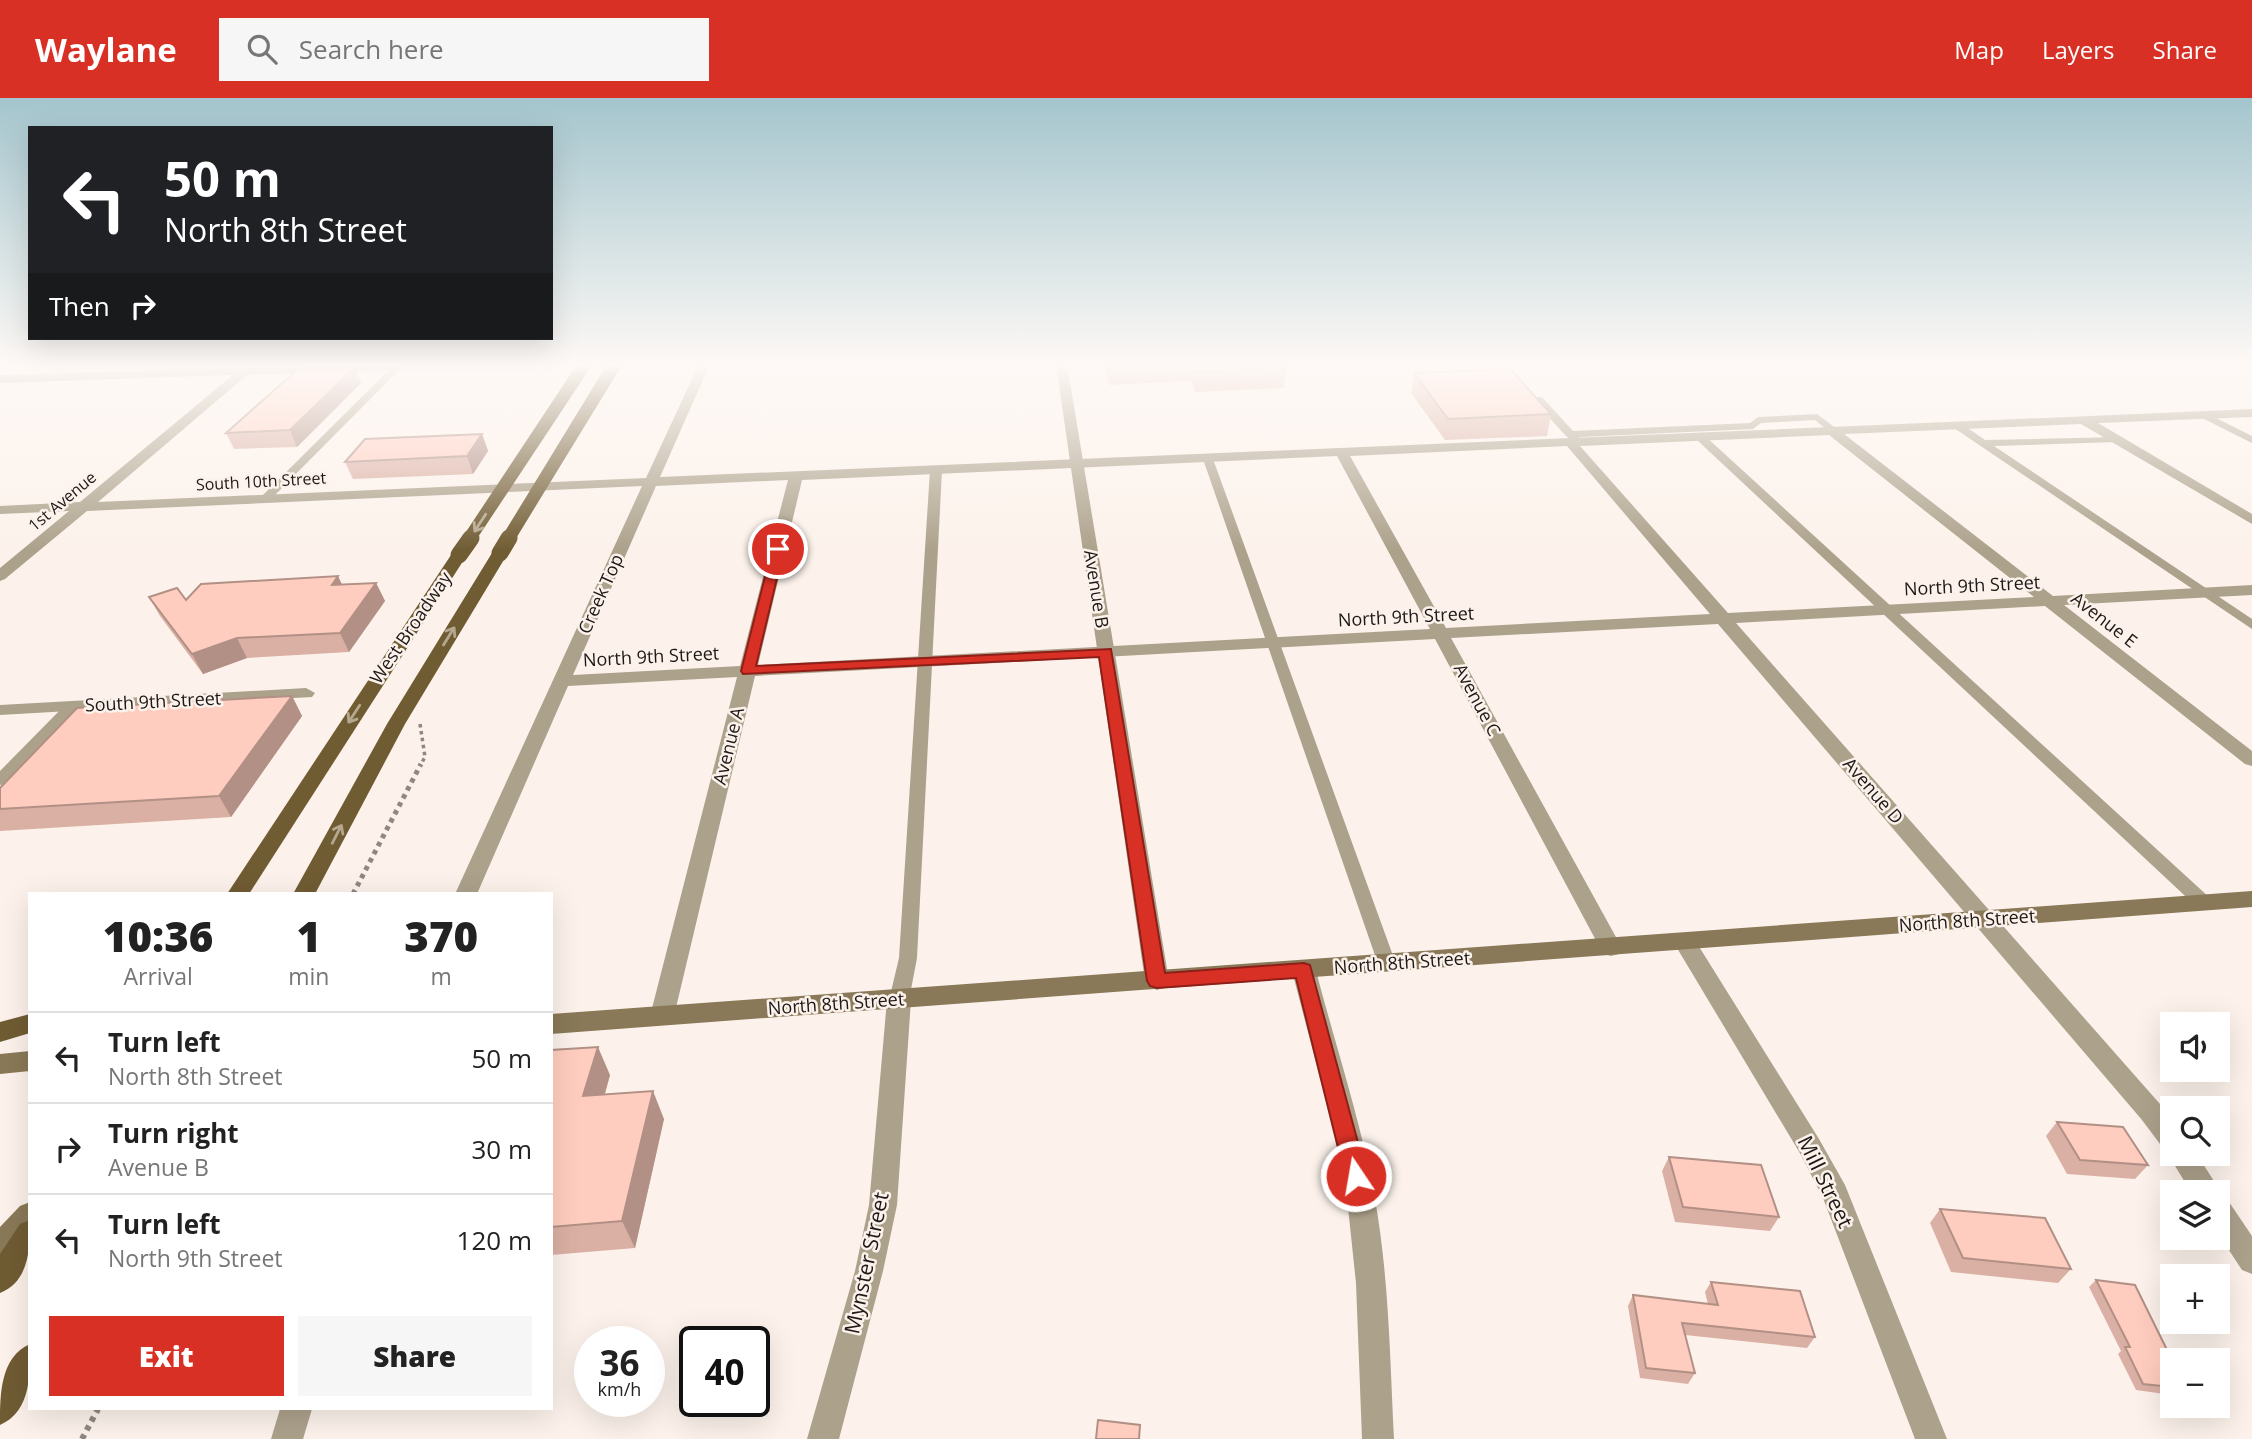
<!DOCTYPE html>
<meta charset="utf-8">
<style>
:root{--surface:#fff;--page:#f6f6f6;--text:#222;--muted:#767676;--line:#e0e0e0;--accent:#d93025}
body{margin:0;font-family:"Open Sans",sans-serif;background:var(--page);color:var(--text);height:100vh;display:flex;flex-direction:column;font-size:26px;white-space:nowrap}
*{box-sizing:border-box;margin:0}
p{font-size:23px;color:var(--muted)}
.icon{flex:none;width:38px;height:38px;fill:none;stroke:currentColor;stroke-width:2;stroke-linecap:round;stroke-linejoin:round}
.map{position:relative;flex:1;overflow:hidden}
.side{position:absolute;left:28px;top:794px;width:525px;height:518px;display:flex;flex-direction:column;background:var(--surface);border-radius:0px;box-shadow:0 7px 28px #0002}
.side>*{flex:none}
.guide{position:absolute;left:28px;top:28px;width:525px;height:214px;border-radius:0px;box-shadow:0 7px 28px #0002;background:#202124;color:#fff;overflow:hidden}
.buttons{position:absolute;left:2160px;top:914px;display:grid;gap:14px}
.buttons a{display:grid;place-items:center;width:70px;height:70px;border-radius:0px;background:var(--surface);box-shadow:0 7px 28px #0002;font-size:35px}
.speed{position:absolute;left:574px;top:1228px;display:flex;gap:14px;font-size:35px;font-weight:700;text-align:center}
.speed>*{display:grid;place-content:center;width:91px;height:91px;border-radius:50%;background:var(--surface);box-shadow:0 7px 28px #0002;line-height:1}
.speed small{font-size:18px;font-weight:400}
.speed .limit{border:4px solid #111;border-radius:10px;background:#fff;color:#111}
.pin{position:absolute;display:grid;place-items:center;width:60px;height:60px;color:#fff;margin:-30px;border:4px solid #fff;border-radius:50%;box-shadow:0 2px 7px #0007}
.me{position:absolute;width:77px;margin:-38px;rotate:348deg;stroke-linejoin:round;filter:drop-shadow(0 0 5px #0008)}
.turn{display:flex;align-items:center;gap:24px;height:147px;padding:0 21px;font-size:32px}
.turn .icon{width:91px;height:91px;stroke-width:2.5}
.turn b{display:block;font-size:49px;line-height:60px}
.then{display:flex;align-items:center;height:66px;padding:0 21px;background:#0003;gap:14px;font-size:26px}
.eta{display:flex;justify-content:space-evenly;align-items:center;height:119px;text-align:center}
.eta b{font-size:42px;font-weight:800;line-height:49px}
.primary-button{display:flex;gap:14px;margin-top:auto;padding:14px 21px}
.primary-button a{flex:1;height:80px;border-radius:0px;background:var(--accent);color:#fff;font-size:28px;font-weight:800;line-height:80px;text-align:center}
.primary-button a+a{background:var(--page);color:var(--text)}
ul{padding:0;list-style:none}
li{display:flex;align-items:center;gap:21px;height:91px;padding:0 21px;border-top:2px solid var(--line)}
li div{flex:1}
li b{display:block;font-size:26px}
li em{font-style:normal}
header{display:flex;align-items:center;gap:42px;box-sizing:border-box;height:98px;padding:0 35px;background:var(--accent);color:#fff}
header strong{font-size:33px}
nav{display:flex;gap:38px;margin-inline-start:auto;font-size:24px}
.search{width:490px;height:63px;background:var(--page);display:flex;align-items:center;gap:18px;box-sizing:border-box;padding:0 24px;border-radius:0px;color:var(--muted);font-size:26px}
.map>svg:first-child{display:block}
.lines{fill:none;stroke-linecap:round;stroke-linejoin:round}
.path-far3{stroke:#8e8783;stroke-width:2.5;stroke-dasharray:2.5 2.5;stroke-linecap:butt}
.path-far2{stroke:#8e8783;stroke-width:3.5;stroke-dasharray:3.5 3.5;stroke-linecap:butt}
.path-far1{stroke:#8e8783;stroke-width:5;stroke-dasharray:4.5 4.5;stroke-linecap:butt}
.path{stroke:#8e8783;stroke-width:6;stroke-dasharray:5 5;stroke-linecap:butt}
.service{fill:#aca18b;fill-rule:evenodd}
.minor{fill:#aca18b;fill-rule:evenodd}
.tertiary{fill:#aca18b;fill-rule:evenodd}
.secondary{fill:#897958;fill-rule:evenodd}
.primary{fill:#705c33;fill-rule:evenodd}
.primary-bridge-far1{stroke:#705c33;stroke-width:13}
.primary-bridge{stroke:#705c33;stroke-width:17}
.wall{fill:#dbb0a4}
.shaded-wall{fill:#b29086}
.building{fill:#ffcdbf;stroke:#b29086;stroke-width:2}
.oneway{stroke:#b6a78f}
.route{fill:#d93025;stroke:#8d1f18;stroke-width:2}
.labels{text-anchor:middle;stroke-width:5;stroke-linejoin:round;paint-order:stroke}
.far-street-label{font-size:16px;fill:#1d1917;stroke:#fcf2eb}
.street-label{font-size:18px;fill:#1d1917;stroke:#fcf2eb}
.near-street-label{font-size:21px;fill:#1d1917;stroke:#fcf2eb}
</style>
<header>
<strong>Waylane</strong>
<div class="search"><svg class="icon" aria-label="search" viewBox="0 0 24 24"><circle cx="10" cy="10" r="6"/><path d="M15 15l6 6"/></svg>Search here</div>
<nav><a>Map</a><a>Layers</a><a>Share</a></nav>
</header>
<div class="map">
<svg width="2252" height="1341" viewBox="0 0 2252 1341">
<rect width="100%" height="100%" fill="#fcf2eb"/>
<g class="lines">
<!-- path-far3 -->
<path class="path-far3" d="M2239,266l13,5"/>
<!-- path-far2 -->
<path class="path-far2" d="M420,626l5,33 -5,9"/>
<!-- path-far1 -->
<path class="path-far1" d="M353,796l68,-130"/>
<!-- path -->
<path class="path" d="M82,1341l16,-30"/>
<!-- service -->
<g class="service">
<path d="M394,267l8,2 -132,133h-8v-4z"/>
<path d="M1534,299h8l31,34 177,-8 8,-6 59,-3 24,18 -9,2 -17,-14 -54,3 -8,6 -174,8 3,4 -5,3 -11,-8 -32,-35z"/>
<path d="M2204,314l48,24v7l-52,-26 -1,-2z"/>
<path d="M1954,326h8l23,16 135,-3v4l-4,1 -122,4 258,173v10l-298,-201z"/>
<path d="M1697,338h8l505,462 3,5 -3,5h-12l-501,-468z"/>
<path d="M1208,358l5,3 183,505 -2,5 -7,2 -7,-2 -2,-5 -175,-505z"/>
<path d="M936,369l6,3 -25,488 -8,42 -3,5 -7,3 -7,-3 -3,-5 10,-42 31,-488z"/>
<path d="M72,604l5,1 2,3 -2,3 -71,75 -6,1v-14l67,-68z"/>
</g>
<!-- minor -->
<g class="minor">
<path d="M397,266l6,3 -2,2 -154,6 -149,127 548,-24 53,-114h11l-50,113 1592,-68v8l-154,6 154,91v10l-171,-100 -237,10 209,162 199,-11v10l-188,10 188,146v15l-7,-2 -200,-158 -309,17 424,481 12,15v34h24l25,39 -2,4 8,3 25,37v38l-10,-4 -25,-38v-40h-26l-19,-31 -3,-11 -6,-2 -21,-28 -424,-496 -267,14 171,310 -3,6 -8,2 -8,-2 -3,-6 -165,-309 -680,37 -81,340 -4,7 -8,2 -8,-2 -4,-7 87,-339 -169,9 -91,208h-22l187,-408 -555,25 -82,68 -5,2v-13l69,-57 -69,3v-8l80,-4 153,-127 -233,8v-8zM1829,337l205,162 -306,16 -148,-167zM1567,348l143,168 -264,14 -96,-172zM1337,358l93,173 -672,36 44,-185zM788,382l-48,186 -167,9 83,-189z"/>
<path d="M306,590l9,5 -3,4 -312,18v-10z"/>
<path d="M1685,837l8,2 126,202 26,46 102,254h-32l-92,-241 -22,-43 -127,-212 3,-6z"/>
<path d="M899,893l8,2 4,7 -14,205 -14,66 -44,168h-32l48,-168 14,-66 18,-205 4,-7z"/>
<path d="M280,1311h32l-9,30h-32z"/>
</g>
<!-- tertiary -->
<g class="tertiary">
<path d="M0,266h11l-11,5z"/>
<path d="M1056,266h11l102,617 -4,6 -8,3 -8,-3 -4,-6z"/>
<path d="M1304,864l8,3 4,6c20,76 45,151 59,228 14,79 15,160 19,240h-32l-6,-156 -9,-85 -13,-66 -42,-161 4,-6z"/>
</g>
<!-- secondary -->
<g class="secondary">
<path d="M2252,793v16l-1701,127v-20z"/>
<path d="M30,953v20l-30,3v-20z"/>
<path d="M30,1104v33l-20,21 -10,4v-33l20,-21z"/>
</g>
<!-- primary -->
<g class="primary">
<path d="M500,450l8,5 -103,171 -90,170h-22l94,-170 105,-171z"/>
<path d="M459,452l8,5 -218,339h-22l224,-339z"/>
<path d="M30,916v19l-30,9v-20z"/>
<path d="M30,1122c0,27 0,61 -30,73v-39l20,-30z"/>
<path d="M30,1246c0,29 2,67 -30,81 0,-30 0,-68 30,-81z"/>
</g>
<!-- primary-bridge-far1 -->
<g class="primary-bridge-far1">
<path d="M469,441l116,-175"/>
<path d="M508,441l107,-175"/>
</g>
<!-- primary-bridge -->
<g class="primary-bridge">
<path d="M500,455l9,-15"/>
<path d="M459,457l12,-17"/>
</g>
</g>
<!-- wall -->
<g class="wall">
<path d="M1104,266h180l2,4 -2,20 -89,4 -4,-11 -82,4z"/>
<path d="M355,269l6,16 -64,64 -63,2 -8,-16z"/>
<path d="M1414,275l137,41 -4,22 -102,4 -34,-47z"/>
<path d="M482,336l6,17 -15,23 -120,5 -8,-17z"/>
<path d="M376,485l9,18 -36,51 -102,6 -44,16 -43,-58 -11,-19 37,3 156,-16z"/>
<path d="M292,598l10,20 -71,101 -231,14v-43z"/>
<path d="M551,952l59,25 -5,19 59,25 -29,129 -84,7z"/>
<path d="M2057,1024l91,43 -13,14 -68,-5 -21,-38z"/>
<path d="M1669,1059l110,60 -9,14 -95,-9 -13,-51z"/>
<path d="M1940,1111l131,60 -13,14 -107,-11 -21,-49z"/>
<path d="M2096,1182l76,80v35l-36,-5 -18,-36 3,-3 -32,-64z"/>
<path d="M1711,1184l104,55 -8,11 -122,-13 10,38 -7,11 -48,-6 -12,-72 5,-11 75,9 -3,-12z"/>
</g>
<!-- shaded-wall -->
<g class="shaded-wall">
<path d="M355,269l6,16 -64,64 -7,-17z"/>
<path d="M482,336l6,17 -15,23 -6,-18z"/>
<path d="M338,478l9,19 -15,-10z"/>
<path d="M376,485l9,18 -36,51 -9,-19z"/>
<path d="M237,540l10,20 -44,16 -11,-20z"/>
<path d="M292,598l10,20 -71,101 -12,-21z"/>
<path d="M598,949l12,28 -14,49 -13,-28z"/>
<path d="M653,993l11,28 -29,129 -13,-27z"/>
</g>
<!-- building -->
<g class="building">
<path d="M1192,266h92l2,4 -91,4z"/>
<path d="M355,269l-65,63 -64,3 72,-64z"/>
<path d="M1510,271l41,45 -103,5 -34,-46z"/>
<path d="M482,336l-15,22 -122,6 20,-23z"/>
<path d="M338,478l-6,9 44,-2 -36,50 -103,5 -45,16 -43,-57 28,-9 9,12 15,-16z"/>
<path d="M292,598l-73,100 -219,13v-21l77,-80z"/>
<path d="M598,949l-15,49 70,-5 -31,130 -71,6v-177z"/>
<path d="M2057,1024l66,5 25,38 -68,-5z"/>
<path d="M1669,1059l92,8 18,52 -96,-10z"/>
<path d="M1940,1111l105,9 26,51 -108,-11z"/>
<path d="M2096,1182l39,5 37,75v27l-29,-3 -18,-37h5z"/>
<path d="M1711,1184l89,9 15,46 -133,-14 13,50 -49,-5 -13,-73 85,10z"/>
<path d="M1098,1322l42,5 -1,14h-43z"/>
</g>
<!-- one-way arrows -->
<defs><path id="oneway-shaft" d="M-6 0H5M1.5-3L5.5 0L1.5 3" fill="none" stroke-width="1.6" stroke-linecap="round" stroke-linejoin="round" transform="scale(1.75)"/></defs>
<g class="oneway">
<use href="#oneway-shaft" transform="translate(480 425) rotate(123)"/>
<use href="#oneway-shaft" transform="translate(449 538) rotate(-58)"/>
<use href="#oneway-shaft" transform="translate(354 616) rotate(123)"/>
<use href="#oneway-shaft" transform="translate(337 736) rotate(-63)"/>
</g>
<!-- sky -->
<linearGradient id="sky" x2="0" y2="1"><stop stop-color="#a4c5cd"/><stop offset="0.59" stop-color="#fef9f6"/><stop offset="1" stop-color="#fef9f6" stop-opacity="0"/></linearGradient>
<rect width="2252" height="453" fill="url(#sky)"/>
<!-- route -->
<path class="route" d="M778,447l6,4 -28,117 355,-17 54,324 139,-10 6,2 57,211 -3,7 -8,3 -8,-3 -3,-7 -49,-198 -139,10 -7,-2 -3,-5 -48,-324 -356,17 -2,-3 31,-122z"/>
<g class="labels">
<!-- far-street labels -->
<g class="far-street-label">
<text transform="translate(261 383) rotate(-3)" y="6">South 10th Street</text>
<text transform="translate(62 403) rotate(-40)" y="6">1st Avenue</text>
</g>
<!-- street labels -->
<g class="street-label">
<text transform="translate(1972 488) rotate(-3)" y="6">North 9th Street</text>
<text transform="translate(1096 491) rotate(81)" y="6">Avenue B</text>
<text transform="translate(601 496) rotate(-66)" y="6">Creek Top</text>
<text transform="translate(1406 519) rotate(-3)" y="6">North 9th Street</text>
<text transform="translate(2104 522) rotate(38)" y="6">Avenue E</text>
<text transform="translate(411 530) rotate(-56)" y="6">West Broadway</text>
<text transform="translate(651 559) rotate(-3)" y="6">North 9th Street</text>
<text transform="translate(1477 602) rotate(62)" y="6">Avenue C</text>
<text transform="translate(153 604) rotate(-3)" y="6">South 9th Street</text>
<text transform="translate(729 648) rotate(-76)" y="6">Avenue A</text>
<text transform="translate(1873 693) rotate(49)" y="6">Avenue D</text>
<text transform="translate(1967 823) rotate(-4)" y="6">North 8th Street</text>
<text transform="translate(1402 865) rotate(-4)" y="6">North 8th Street</text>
<text transform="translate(836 906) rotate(-4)" y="6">North 8th Street</text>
</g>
<!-- near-street labels -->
<g class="near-street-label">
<text transform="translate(1825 1084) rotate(64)" y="7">Mill Street</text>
<text transform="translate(867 1165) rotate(-78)" y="7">Mynster Street</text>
</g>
</g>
</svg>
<div class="buttons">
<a><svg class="icon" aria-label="sound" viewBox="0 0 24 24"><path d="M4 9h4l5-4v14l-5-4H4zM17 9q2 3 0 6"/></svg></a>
<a><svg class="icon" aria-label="search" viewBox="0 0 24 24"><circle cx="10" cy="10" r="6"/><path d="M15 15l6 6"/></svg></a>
<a><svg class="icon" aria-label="layers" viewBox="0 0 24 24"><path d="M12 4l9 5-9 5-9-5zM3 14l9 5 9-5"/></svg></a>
<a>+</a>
<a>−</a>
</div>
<div class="speed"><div>36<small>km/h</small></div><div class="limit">40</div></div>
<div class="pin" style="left:778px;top:451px;background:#d93025"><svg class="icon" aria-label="arrive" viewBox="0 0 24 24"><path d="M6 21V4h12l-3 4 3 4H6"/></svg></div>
<svg class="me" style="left:1356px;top:1078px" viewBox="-20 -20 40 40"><circle r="17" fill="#d93025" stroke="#fff" stroke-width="3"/><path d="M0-11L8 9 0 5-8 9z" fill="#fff"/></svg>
<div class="guide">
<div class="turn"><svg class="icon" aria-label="left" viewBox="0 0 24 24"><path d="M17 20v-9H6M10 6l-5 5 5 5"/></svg><div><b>50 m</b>North 8th Street</div></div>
<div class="then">Then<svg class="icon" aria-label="right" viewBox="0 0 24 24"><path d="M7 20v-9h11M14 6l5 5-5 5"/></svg></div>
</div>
<section class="side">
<div class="eta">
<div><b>10:36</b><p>Arrival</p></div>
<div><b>1</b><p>min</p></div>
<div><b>370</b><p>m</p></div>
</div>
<ul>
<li><svg class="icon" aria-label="left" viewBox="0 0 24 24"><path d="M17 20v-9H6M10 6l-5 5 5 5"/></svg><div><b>Turn left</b><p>North 8th Street</p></div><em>50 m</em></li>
<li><svg class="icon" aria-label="right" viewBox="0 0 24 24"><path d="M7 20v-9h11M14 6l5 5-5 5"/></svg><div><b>Turn right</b><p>Avenue B</p></div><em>30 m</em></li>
<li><svg class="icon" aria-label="left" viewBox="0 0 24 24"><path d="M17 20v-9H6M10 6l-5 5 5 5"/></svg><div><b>Turn left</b><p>North 9th Street</p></div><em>120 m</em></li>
</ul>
<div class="primary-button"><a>Exit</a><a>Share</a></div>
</section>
</div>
